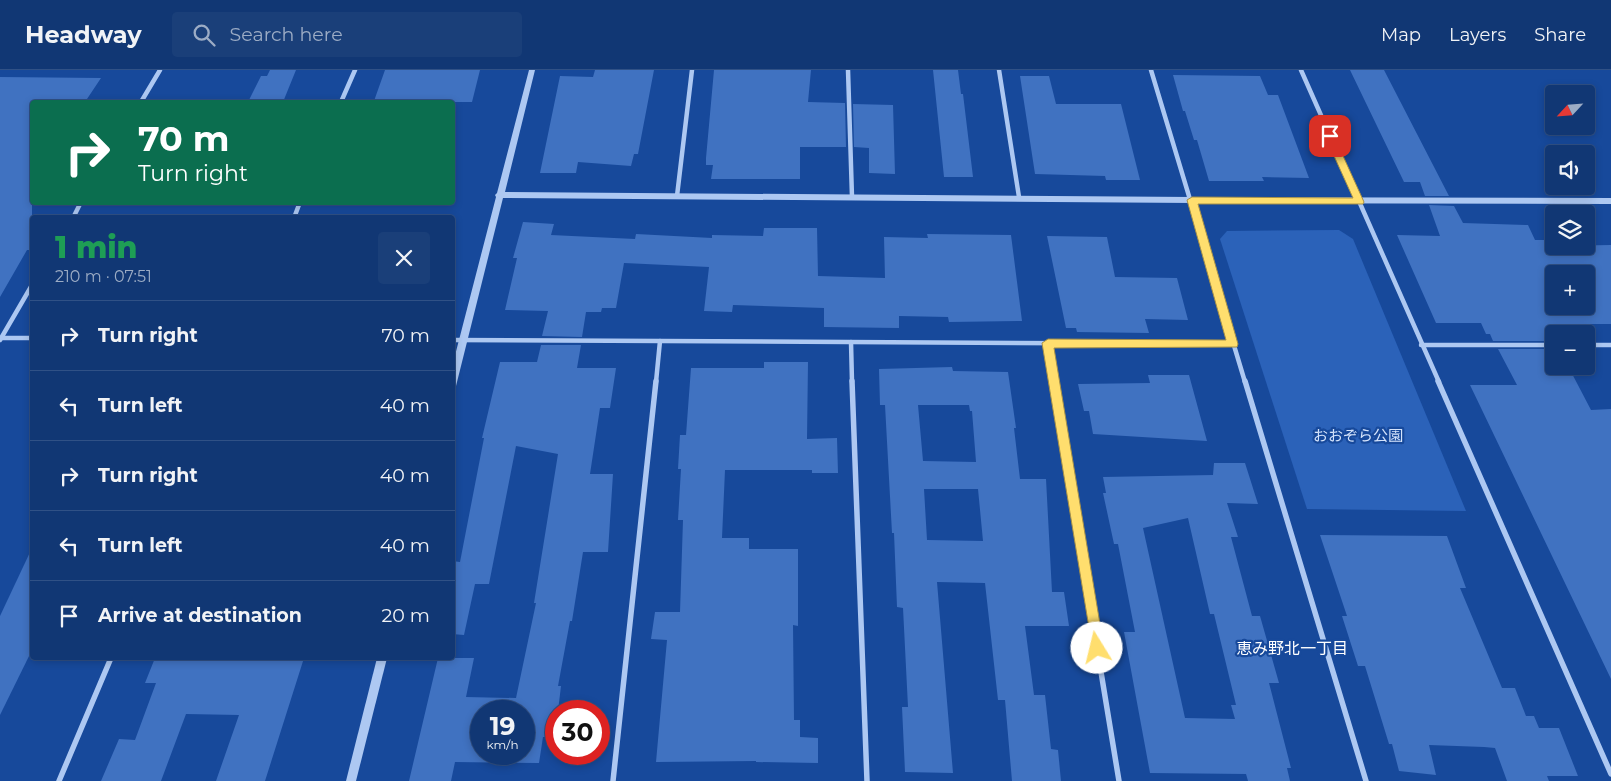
<!DOCTYPE html>
<meta charset="utf-8">
<style>
:root{--surface:#113774;--page:#1a3f79;--text:#f1f3f6;--muted:#9cacc5;--line:#305186}
body{margin:0;font-family:Montserrat,"Noto Sans JP",sans-serif;background:var(--page);color:var(--text);height:100vh;display:flex;flex-direction:column;font-size:19px;white-space:nowrap}
*{box-sizing:border-box;margin:0}
p{font-size:16px;color:var(--muted)}
.icon{flex:none;width:28px;height:28px;fill:none;stroke:currentColor;stroke-width:2;stroke-linecap:round;stroke-linejoin:round}
.map{position:relative;flex:1;overflow:hidden}
.side{position:absolute;left:30px;top:145px;width:425px;height:445px;display:flex;flex-direction:column;background:var(--surface);border-radius:5px;box-shadow:0 2px 8px #0003,0 0 0 1px var(--line)}
.side>*{flex:none}
.banner{position:absolute;left:30px;top:30px;width:425px;height:105px;border-radius:5px;box-shadow:0 2px 8px #0003,0 0 0 1px var(--line);background:#0b6e4f;color:#fff;overflow:hidden}
.needle{width:32px;rotate:244deg}
.fabs{position:absolute;left:1545px;top:15px;display:grid;gap:10px}
.fabs a{display:grid;place-items:center;width:50px;height:50px;border-radius:5px;background:var(--surface);box-shadow:0 2px 8px #0003,0 0 0 1px var(--line);font-size:25px}
.speed{position:absolute;left:470px;top:630px;display:flex;gap:10px;font-size:25px;font-weight:700;text-align:center}
.speed>*{display:grid;place-content:center;width:65px;height:65px;border-radius:50%;background:var(--surface);box-shadow:0 2px 8px #0003,0 0 0 1px var(--line);line-height:1}
.speed small{font-size:12px;font-weight:400}
.speed .limit{border:8px solid #d22;background:#fff;color:#111}
.pin{position:absolute;display:grid;place-items:center;width:42px;height:42px;color:#fff;margin:-21px;border-radius:10px;box-shadow:0 2px 8px #0006}
.me{position:absolute;width:55px;margin:-28px;rotate:351deg;stroke-linejoin:round;filter:drop-shadow(0 0 4px #0008)}
.turn{display:flex;align-items:center;gap:18px;height:105px;padding:0 25px;font-size:22px}
.turn .icon{width:65px;height:65px;stroke-width:2.5}
.turn b{display:block;font-size:35px;line-height:42px}
.round{display:grid;place-items:center;flex:none;width:52px;height:52px;border-radius:5px;background:var(--page)}
.head{display:flex;align-items:center;justify-content:space-between;height:85px;padding:0 25px}
h1{font-size:30px;font-weight:800;line-height:38px;color:#1e9e55}
ul{padding:0;list-style:none}
li{display:flex;align-items:center;gap:15px;height:70px;padding:0 25px;border-top:1px solid var(--line)}
li div{flex:1}
li b{display:block;font-size:19px}
li em{font-style:normal}
header{display:flex;align-items:center;gap:30px;box-sizing:border-box;height:70px;padding:0 25px;background:var(--surface);border-bottom:1px solid var(--line)}
header strong{font-size:24px}
nav{display:flex;gap:28px;margin-inline-start:auto;font-size:18px}
.search{width:350px;height:45px;background:var(--page);display:flex;align-items:center;gap:12px;box-sizing:border-box;padding:0 18px;border-radius:5px;color:var(--muted);font-size:19px}
.map>svg:first-child{display:block}
.green{fill:#2b62b9}
.building{fill:#4072c1;fill-rule:evenodd}
.lines{fill:none;stroke-linecap:round;stroke-linejoin:round}
.minor-far1{stroke:#adc8f2;stroke-width:4.5}
.minor{stroke:#adc8f2;stroke-width:5.5}
.tertiary{fill:#adc8f2;fill-rule:evenodd}
.route{fill:#ffde6e;stroke:#a69048}
.labels{text-anchor:middle;stroke-width:4.5;stroke-linejoin:round;paint-order:stroke}
.park-label{font-size:15px;fill:#d5e4fc;stroke:#17499b}
.neighbourhood-label{font-size:16px;fill:#fff;stroke:#17499b}
</style>
<header>
<strong>Headway</strong>
<div class="search"><svg class="icon" aria-label="search" viewBox="0 0 24 24"><circle cx="10" cy="10" r="6"/><path d="M15 15l6 6"/></svg>Search here</div>
<nav><a>Map</a><a>Layers</a><a>Share</a></nav>
</header>
<div class="map">
<svg width="1611" height="711" viewBox="0 0 1611 711">
<rect width="100%" height="100%" fill="#17499b"/>
<!-- green -->
<path class="green" d="M1339,160l14,9 113,272 -159,-2 -87,-270 7,-8z"/>
<!-- building -->
<g class="building">
<path d="M270,0h26l-13,32h-35l13,-26h6z"/>
<path d="M385,0h95l-8,32h-32l1,-2 -67,1z"/>
<path d="M595,0h59l-16,84h-4l-3,12 -53,-4 -2,11h-36l20,-97 33,1z"/>
<path d="M714,0h97l-3,32 37,1 1,44h-46v32h-89l2,-14h-7v-7z"/>
<path d="M933,0h25l3,24h2l10,83h-29z"/>
<path d="M1350,0h34l65,126h-24l-5,-14h-16z"/>
<path d="M1173,5l87,1 8,19h10l31,83 -47,-1 2,4h-55l-12,-41h-3l-9,-29h-2z"/>
<path d="M1020,6h29l7,28h65l19,76h-34l-1,-4 -70,-2z"/>
<path d="M0,7l101,1 -16,24h-53v148h-5l-27,47z"/>
<path d="M853,34l40,1 2,69 -26,-1v-25l-15,-1z"/>
<path d="M1429,135l25,1 9,17 65,2 7,15h19v6l57,-1v79h-54l5,10h-11l3,7h-61l-3,-7h-4l-5,-11h-45l-39,-88 43,1zM1554,204h32v32h-32z"/>
<path d="M523,152l31,2 -3,11 84,4 1,-5 76,4v-3l51,1 1,-8h53l1,48 67,2 -1,-41 44,1 -1,-4 84,1 11,86 -73,1 -1,-5 -49,-1v12l-75,-1v-19l-91,-3 -1,7 -28,-1 5,-44 -85,-4 -8,45h-14l-1,4h-15l-4,25 -40,-1 6,-25 -43,-1 12,-52h-4z"/>
<path d="M1047,166l60,1 8,40 62,1 11,42 -43,-1 4,14 -72,-1 -1,-4h-10z"/>
<path d="M541,275h40l-4,23h39l-6,40h-10l-10,66h23l-5,78h-25l-11,69h-2l-12,65h3l-3,25h-2l-2,26h-11l-4,26 -84,-1 -4,19h-42l29,-123h36l-8,39 50,1 20,-95h-2l24,-149 -42,-8 -27,138h-14l-11,51 -12,-1v-73l8,1 24,-124h-2l18,-76h37zM481,641h43v43h-43z"/>
<path d="M1498,279h56v17h14l23,44 20,-1v270l-141,-294h47z"/>
<path d="M764,292h44l-1,77 30,-1 1,35h-26v-3h-87l-3,68h27v11h49v77l-5,-1 1,95h6v17l18,1v25l-62,-1v-1l-100,1 11,-122 -16,-1 4,-27h25l3,-92h-5l3,-51h-3l2,-34h6l5,-67h73z"/>
<path d="M952,297l1,4 55,1 8,56h-2l6,51h26l6,113h12l5,34h-44l9,69h11l6,54 7,1 3,31h-49l-7,-81h-7l-13,-117 -48,-1 16,191 -48,-1 -3,-65h6l-5,-99 -6,-1 -3,-74h-2l-7,-128h-5l-1,-36zM918,335h51l1,6h2l4,51 -53,-1zM924,419h54l5,52 -56,-1z"/>
<path d="M1148,305h41l18,66 -114,-7 -4,-23h-5l-6,-27 72,-1z"/>
<path d="M1214,393h31l13,41 -31,-1 11,34h-7l21,79h8l19,67h-10l22,85h-4l3,13h-42l-2,-7 -96,-1 -26,-141h11l-17,-88h-4l-11,-51h3l-3,-16 110,-2zM1188,448l22,96h4l22,91h-5l4,14 -50,-1 -42,-190z"/>
<path d="M1320,465l127,1 19,52h-6l42,100h13l11,28h8l5,12h20l19,48h-31l2,5h-42l-12,-33 -11,-1 -55,-2 7,30 -37,-4 -7,-27h-3l-24,-78h-7l-16,-50h5z"/>
<path d="M32,478v102l-32,65v-99z"/>
<path d="M155,588h149l-39,123h-49l23,-66 -53,-1 -25,67h-60l18,-42 16,1 21,-57h-11z"/>
</g>
<g class="lines">
<!-- minor-far1 -->
<g class="minor-far1">
<path d="M848,0l4,127"/>
<path d="M999,0l20,127"/>
<path d="M1151,0l94,312"/>
<path d="M1301,0l138,312"/>
<path d="M141,32l19,-32"/>
<path d="M341,32l14,-32"/>
<path d="M677,126l15,-126"/>
<path d="M73,148l8,-16"/>
<path d="M294,148l6,-16"/>
<path d="M1,268h31"/>
<path d="M0,270l32,-55"/>
<path d="M452,270l781,4"/>
<path d="M851,272l1,40"/>
<path d="M1047,273l6,39"/>
<path d="M1421,275h133"/>
<path d="M1586,275h25"/>
<path d="M656,312l4,-41"/>
</g>
<!-- minor -->
<g class="minor">
<path d="M852,311l15,400"/>
<path d="M1053,311l66,400"/>
<path d="M1245,311l121,400"/>
<path d="M1438,311l173,393"/>
<path d="M59,711l52,-123"/>
<path d="M613,711l43,-400"/>
</g>
<!-- tertiary -->
<g class="tertiary">
<path d="M529,0h6l-30,122 689,5 417,1v6l-417,-1 -691,-5 -47,188 -4,3v-22l44,-170 -1,-2 2,-2z"/>
<path d="M377,588h10l-31,123h-10z"/>
</g>
</g>
<!-- route -->
<path class="route" d="M1330,63l4,3 30,66 -1,2h-165l40,140 -1,3 -183,1 50,300 -2,4 -5,2 -4,-2 -51,-309 6,-4 178,1 -39,-140 5,-3 161,1 -28,-62z"/>
<g class="labels">
<!-- park labels -->
<g class="park-label">
<text x="1358" y="371">おおぞら公園</text>
</g>
<!-- neighbourhood labels -->
<g class="neighbourhood-label">
<text x="1292" y="584">恵み野北一丁目</text>
</g>
</g>
</svg>
<div class="fabs">
<a><svg class="needle" viewBox="-14 -14 28 28"><path d="M0-13l5 13h-10z" fill="#e53935"/><path d="M0 13l5-13h-10z" fill="#9cacc5"/></svg></a>
<a><svg class="icon" aria-label="sound" viewBox="0 0 24 24"><path d="M4 9h4l5-4v14l-5-4H4zM17 9q2 3 0 6"/></svg></a>
<a><svg class="icon" aria-label="layers" viewBox="0 0 24 24"><path d="M12 4l9 5-9 5-9-5zM3 14l9 5 9-5"/></svg></a>
<a>+</a>
<a>−</a>
</div>
<div class="speed"><div>19<small>km/h</small></div><div class="limit">30</div></div>
<div class="pin" style="left:1330px;top:66px;background:#d93025"><svg class="icon" aria-label="arrive" viewBox="0 0 24 24"><path d="M6 21V4h12l-3 4 3 4H6"/></svg></div>
<svg class="me" style="left:1097px;top:578px" viewBox="-20 -20 40 40"><circle r="19" fill="#fff"/><path d="M0-13L10 11 0 6-10 11z" fill="#ffde6e"/></svg>
<div class="banner">
<div class="turn"><svg class="icon" aria-label="right" viewBox="0 0 24 24"><path d="M7 20v-9h11M14 6l5 5-5 5"/></svg><div><b>70 m</b>Turn right</div></div>
</div>
<section class="side">
<div class="head"><div><h1>1 min</h1><p>210 m · 07:51</p></div><a class="round"><svg class="icon" aria-label="close" viewBox="0 0 24 24"><path d="M6 6l12 12M18 6L6 18"/></svg></a></div>
<ul>
<li><svg class="icon" aria-label="right" viewBox="0 0 24 24"><path d="M7 20v-9h11M14 6l5 5-5 5"/></svg><div><b>Turn right</b></div><em>70 m</em></li>
<li><svg class="icon" aria-label="left" viewBox="0 0 24 24"><path d="M17 20v-9H6M10 6l-5 5 5 5"/></svg><div><b>Turn left</b></div><em>40 m</em></li>
<li><svg class="icon" aria-label="right" viewBox="0 0 24 24"><path d="M7 20v-9h11M14 6l5 5-5 5"/></svg><div><b>Turn right</b></div><em>40 m</em></li>
<li><svg class="icon" aria-label="left" viewBox="0 0 24 24"><path d="M17 20v-9H6M10 6l-5 5 5 5"/></svg><div><b>Turn left</b></div><em>40 m</em></li>
<li><svg class="icon" aria-label="arrive" viewBox="0 0 24 24"><path d="M6 21V4h12l-3 4 3 4H6"/></svg><div><b>Arrive at destination</b></div><em>20 m</em></li>
</ul>
</section>
</div>
